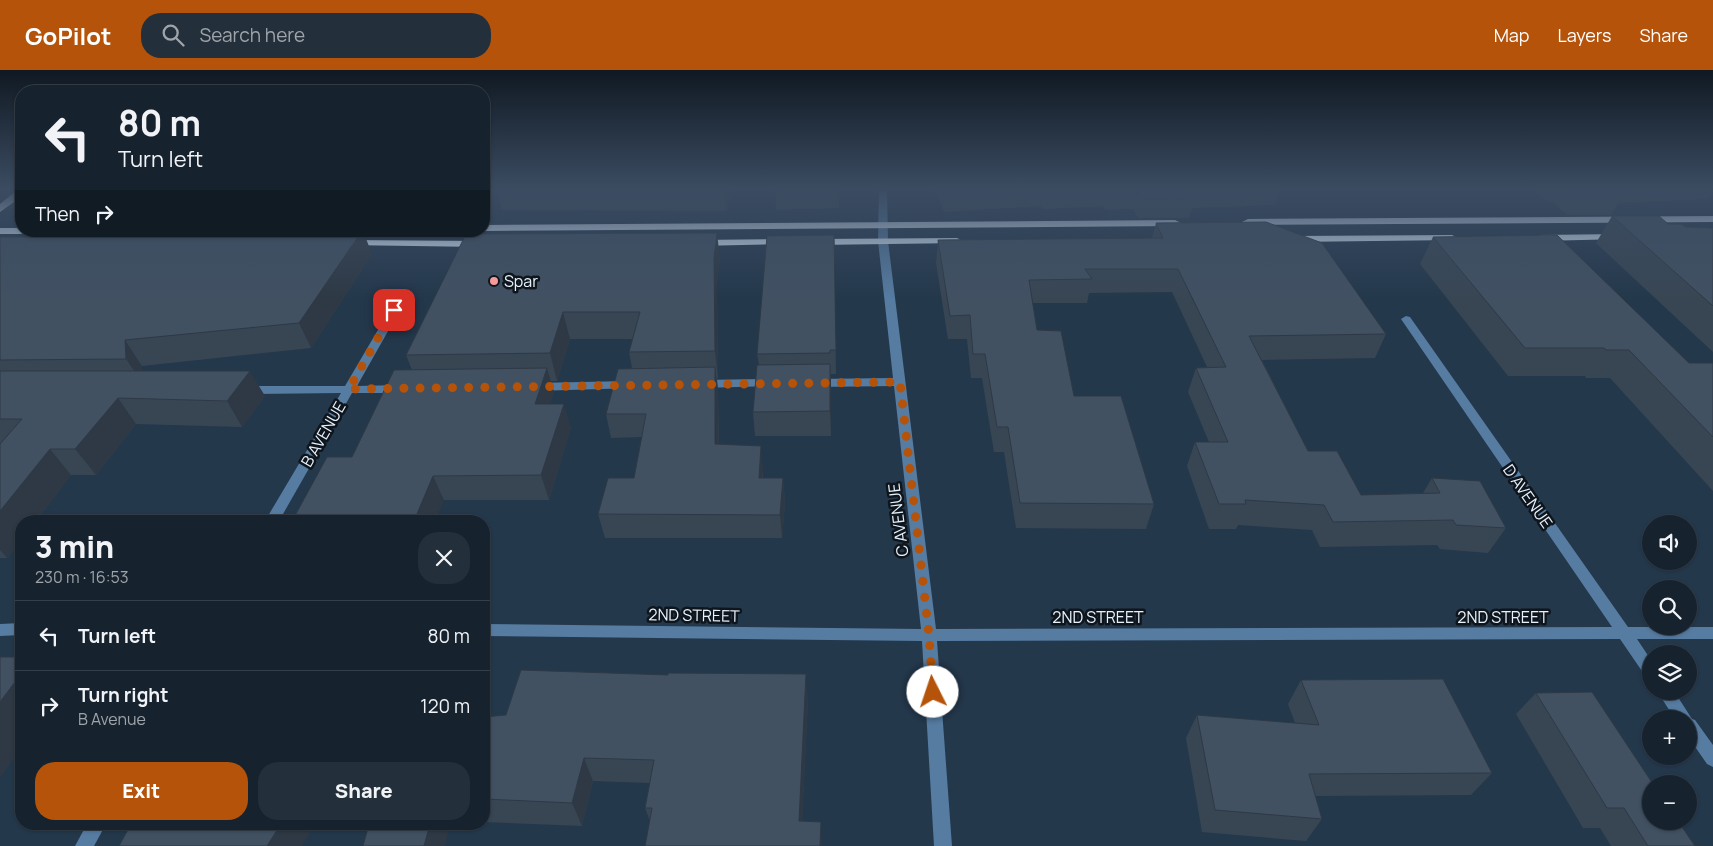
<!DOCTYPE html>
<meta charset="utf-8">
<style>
:root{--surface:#16222e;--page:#232f3a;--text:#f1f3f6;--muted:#9ea4aa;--line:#353f4a;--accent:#b45309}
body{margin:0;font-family:Manrope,sans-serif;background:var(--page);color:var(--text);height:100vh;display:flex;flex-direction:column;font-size:19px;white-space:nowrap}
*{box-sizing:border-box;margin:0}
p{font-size:16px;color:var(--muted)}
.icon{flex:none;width:28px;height:28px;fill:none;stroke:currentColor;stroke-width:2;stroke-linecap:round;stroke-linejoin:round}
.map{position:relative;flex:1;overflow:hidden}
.drawer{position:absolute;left:15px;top:445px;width:475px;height:315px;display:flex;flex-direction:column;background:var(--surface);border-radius:20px;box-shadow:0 1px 4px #0004,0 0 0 1px var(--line)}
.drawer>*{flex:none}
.guide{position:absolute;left:15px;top:15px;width:475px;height:152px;border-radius:20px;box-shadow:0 1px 4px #0004,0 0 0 1px var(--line);background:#16222e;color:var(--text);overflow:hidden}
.tools{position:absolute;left:1642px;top:445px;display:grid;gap:10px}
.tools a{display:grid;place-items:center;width:55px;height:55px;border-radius:50%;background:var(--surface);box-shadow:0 1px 4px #0004,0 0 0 1px var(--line);font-size:25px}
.pin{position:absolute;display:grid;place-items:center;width:42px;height:42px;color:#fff;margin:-21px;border-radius:10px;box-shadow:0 2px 8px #0006}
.me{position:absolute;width:55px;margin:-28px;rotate:356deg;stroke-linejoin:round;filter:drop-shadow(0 0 4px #0008)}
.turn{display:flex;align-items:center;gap:18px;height:105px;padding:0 20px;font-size:22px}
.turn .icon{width:65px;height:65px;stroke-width:2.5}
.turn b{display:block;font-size:35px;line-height:42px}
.then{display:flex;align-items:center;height:48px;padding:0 20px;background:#0003;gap:10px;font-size:19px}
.round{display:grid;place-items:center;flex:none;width:52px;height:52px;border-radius:20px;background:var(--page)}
.headline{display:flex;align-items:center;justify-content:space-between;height:85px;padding:0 20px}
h1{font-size:30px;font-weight:800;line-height:38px}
.cta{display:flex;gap:10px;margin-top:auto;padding:10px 20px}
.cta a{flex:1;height:58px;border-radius:20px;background:var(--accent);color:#fff;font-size:20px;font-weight:800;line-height:58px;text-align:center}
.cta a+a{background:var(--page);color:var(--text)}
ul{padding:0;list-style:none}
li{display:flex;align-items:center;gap:15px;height:70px;padding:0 20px;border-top:1px solid var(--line)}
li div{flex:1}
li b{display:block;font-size:19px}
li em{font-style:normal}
header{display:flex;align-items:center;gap:30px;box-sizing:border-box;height:70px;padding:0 25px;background:var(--accent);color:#fff}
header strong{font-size:24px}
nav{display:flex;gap:28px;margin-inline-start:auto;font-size:18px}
.search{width:350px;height:45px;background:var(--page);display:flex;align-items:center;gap:12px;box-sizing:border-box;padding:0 18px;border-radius:20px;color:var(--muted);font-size:19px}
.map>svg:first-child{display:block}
.built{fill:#24384c;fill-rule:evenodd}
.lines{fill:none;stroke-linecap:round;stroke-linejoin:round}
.minor{fill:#567ca2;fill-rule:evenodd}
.highway{fill:#d4e6f9;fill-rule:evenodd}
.wall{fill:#384654}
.shaded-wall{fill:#2e3945}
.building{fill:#415162;stroke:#2e3945}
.route{stroke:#b45309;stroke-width:9;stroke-dasharray:0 16.2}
.poi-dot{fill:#f59b9b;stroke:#0e151c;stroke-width:2}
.labels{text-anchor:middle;stroke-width:5;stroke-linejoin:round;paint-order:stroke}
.poi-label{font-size:16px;fill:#e8f2fc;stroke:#0e151c;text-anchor:start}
.street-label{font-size:16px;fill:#e8f2fc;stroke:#0e151c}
</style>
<header>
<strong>GoPilot</strong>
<div class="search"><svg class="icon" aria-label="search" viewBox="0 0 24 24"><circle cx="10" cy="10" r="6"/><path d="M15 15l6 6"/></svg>Search here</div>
<nav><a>Map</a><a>Layers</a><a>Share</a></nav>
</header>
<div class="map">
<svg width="1713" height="776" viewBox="0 0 1713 776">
<rect width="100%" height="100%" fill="#1e2e3d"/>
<!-- built -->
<path class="built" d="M0,120h21v41h463v-41h1229v656h-1713zM21,451h463v303h-463zM1651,454h38v37h-38zM1651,519h38v37h-38zM1651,584h38v37h-38zM1651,649h38v37h-38zM1651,714h38v37h-38z"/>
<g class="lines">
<!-- minor -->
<g class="minor">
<path d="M879,120h8l1,51 48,388 676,-2 -211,-308 5,-3 4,1 218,310h85v12h-76l14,21v19l-5,-2 -26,-38 -683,2 15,205h-18l-12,-205 -438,-5v-12l437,5 -27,-243 -79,1 -6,-4 6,-4 78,-1 -15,-137z"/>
<path d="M404,221l5,3 -52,92 45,-1 6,4 -6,4h-50l-73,128h-14l76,-128 -96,1 -6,-4 6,-4h100l54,-92z"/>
<path d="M772,309l4,1 2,3 -2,3 -76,2 -6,-4 6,-4z"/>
<path d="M630,311l4,1 2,3 -2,3 -99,3 -6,-4 6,-4z"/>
<path d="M21,553v12l-21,1v-12z"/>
<path d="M1657,621h17l18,28 3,1 18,25v22l-6,-3 -18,-26v-19h-14z"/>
<path d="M87,754h19l-12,22h-19z"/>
</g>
<!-- highway -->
<g class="highway">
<path d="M17,120h4v7l-21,15v-8z"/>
<path d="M1713,146v6l-465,3 -6,-3 6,-3z"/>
<path d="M1175,150l6,3 -2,2 -4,1 -691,5h-1l1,-6z"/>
<path d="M0,158h21v3h5l-5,3h-21z"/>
<path d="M1619,164l4,1 2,2 -2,2 -83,2 -6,-3 6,-3z"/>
<path d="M1452,165l6,3 -2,2 -164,2 -6,-3 6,-3z"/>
<path d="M957,168l6,3 -2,2 -146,2 -6,-3 6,-3z"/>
<path d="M787,169l4,1 2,2 -2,2 -94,2 -6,-3 6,-3z"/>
<path d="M350,170l132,1 6,3 -6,3 -136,-2 -2,-2z"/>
</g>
</g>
<!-- wall -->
<g class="wall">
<path d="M496,120h236l-5,21 -225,-1z"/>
<path d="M775,120h64v18l-63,2z"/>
<path d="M935,120h345l-5,15 -83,3 -3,10h-51l-5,-9 -28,1 -1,-4 -61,3 -2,-3 -97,6z"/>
<path d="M1535,120h178v2l-5,7 -90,4 -7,12h-44l-14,-13h-6z"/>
<path d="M1612,146l56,8 18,3 27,1v124l-117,-109z"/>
<path d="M1156,153l230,111 -11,24 -113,2 46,91 53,44 62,-2 9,-15 74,50 -18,25 -48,-4 -3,-4 -117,2 -8,-17 -74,-5 -2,4h-27l-22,-63 8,-24h14l-21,-50 8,-24 11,-1 -35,-75 -83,1 -2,10h-55l5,27 37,66 80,108 -8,25 -130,-1 -12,-76h-10l-12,-74h-11l-4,-39h-19l-12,-76 2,-23 214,-2z"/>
<path d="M834,165l2,139h-5v62h-76l-2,-24 6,-47 -2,-11z"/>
<path d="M0,167l372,17 -61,94 -169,18v5l123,25 -23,31 -106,-3 -40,51h-25l-35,46h-15v19l-14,18h-7z"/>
<path d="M1433,167l256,126h24v128l-103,-113h-24l-1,-2h-77l-88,-112z"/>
<path d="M720,189l-3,25 1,94h-1l1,12 1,54 44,25v9h20l2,24 -3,36h-177l-7,-24 36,-36 8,-41 -31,1 -5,-24 26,-46 -3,-16 4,-13h-63l-13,42h-7l4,11 -4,12 21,24 -22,72h-105l-92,-43 60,-87 -6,-15z"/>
<path d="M1301,610l191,93 -21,22 -156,1 7,23 -16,22 -104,-9 -16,-94 11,-23 98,8 -7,-19z"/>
<path d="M1536,623l159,153h6h-90l-11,-18h-17l-67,-114z"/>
<path d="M808,629l-6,122h-152l-5,-13 5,-25 -57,-2 -11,45 -98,-4v-105z"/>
</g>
<!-- shaded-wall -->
<g class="shaded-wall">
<path d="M725,120h7l-5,21z"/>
<path d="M362,161h1l9,23 -61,94 -12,-25z"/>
<path d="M717,163l3,26 -3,25 1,94 -3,-27 -1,-93z"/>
<path d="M563,242l7,27 -13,42 -7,-28z"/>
<path d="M125,270l17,26 1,18 -17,-25z"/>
<path d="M830,294l1,25v47l-1,-25z"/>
<path d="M715,297l3,23 1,77 -4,-23z"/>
<path d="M547,298l7,24 -11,36 -8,-24z"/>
<path d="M250,301l15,25 -23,31 -15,-26z"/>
<path d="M118,328l18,26 -40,51 -21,-26z"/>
<path d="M564,334l7,24 -22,72 -8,-25z"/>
<path d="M761,376l2,23 -2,33 -2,-24z"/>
<path d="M50,379l21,26 -35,46h-15v19l-14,18 -7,-8v-39z"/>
<path d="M433,406l11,24 -9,21h-21z"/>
<path d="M783,408l2,24 -3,36 -2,-23z"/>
<path d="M21,604v74l-21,30v-76z"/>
<path d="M806,604l2,25 -7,145 -2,-23z"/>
<path d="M584,688l9,23 -11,45 -10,-23z"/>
<path d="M821,752l1,24h-2z"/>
<path d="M281,754h34l-13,22h-35z"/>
<path d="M430,754h20l-5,22h-21z"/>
</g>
<!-- building -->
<g class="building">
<path d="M944,120h39l-38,3z"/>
<path d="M1138,120h35l22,8 -53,1z"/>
<path d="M1577,120h45l2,3h-44z"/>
<path d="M1612,146h47l9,8h13l5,3 27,1v78z"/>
<path d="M1266,152l56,21 64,91 -137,2 59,115h29l24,44 79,-2 -8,-15 48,3 26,47 -50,-3 -3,-5 -120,2 -9,-17 -79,-5 1,4h-27l-24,-62h33l-32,-74 30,-1 -48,-98h-93l7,10 -63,1 8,50 24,1 13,65h47l33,108 -134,-1 -12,-76h-11l-12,-73h-12l-3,-39 -20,1 -12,-76 225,-2 -7,-15z"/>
<path d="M148,161h214l-63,92 -174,17 1,19 -126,1v-123h62z"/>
<path d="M717,163l-3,25 1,93 -86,1 11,-40h-77l-13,41 -144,2 60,-121z"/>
<path d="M834,165l2,115h-6v3l-73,1 10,-118z"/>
<path d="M1557,165l132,128h24v74l-84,-87h-23l-2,-2h-79l-92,-111z"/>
<path d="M830,294v47l-77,1 4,-47z"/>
<path d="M715,297v77l46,2 -2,32h24l-3,37 -182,-1 10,-36h26l12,-64h-40l12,-45z"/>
<path d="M547,298l-12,36h29l-23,71 -108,1 -19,45h-122l35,-64h25l42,-87z"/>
<path d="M0,301h250l-23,30 -109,-3 -43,51h-25l-50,62v-67l22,-25h-22z"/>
<path d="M0,587h21v17l-21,28z"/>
<path d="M521,600l147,5v-2l138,1 -7,147 22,1 -1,24h-175l7,-38h-7l9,-48 -70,-2 -12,45 -88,-4v-82l22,-2z"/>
<path d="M1443,609l49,94 -183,1 13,45 -107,-9 -18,-95 122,10 -18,-45z"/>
<path d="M1592,622l61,92h-2v37h27l17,25h6h-53l-24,-38h-17l-71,-115z"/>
<path d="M131,754h150l-14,22h-148z"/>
<path d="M369,754h61l-6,22h-61z"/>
</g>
<!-- sky -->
<linearGradient id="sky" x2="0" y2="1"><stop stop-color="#101922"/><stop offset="0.52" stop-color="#3b4c62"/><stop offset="1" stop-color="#3b4c62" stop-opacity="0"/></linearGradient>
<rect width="1713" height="229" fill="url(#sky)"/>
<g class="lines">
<!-- route -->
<path class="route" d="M394,240l-45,79 551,-7 29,253 4,57"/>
</g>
<!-- markers -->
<circle class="poi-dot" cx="494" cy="211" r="5"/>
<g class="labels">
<!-- poi labels -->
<g class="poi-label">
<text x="504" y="217">Spar</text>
</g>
<!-- street labels -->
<g class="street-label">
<text transform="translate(323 364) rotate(-60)" y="6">B AVENUE</text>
<text transform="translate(1528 426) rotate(55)" y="6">D AVENUE</text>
<text transform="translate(898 450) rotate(-97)" y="6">C AVENUE</text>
<text transform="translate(694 545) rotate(1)" y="6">2ND STREET</text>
<text x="1098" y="553">2ND STREET</text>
<text x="1503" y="553">2ND STREET</text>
</g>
</g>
</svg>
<div class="tools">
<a><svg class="icon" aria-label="sound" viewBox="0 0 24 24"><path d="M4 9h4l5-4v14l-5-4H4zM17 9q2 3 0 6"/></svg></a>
<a><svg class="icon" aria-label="search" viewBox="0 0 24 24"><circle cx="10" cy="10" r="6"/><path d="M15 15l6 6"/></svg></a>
<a><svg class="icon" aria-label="layers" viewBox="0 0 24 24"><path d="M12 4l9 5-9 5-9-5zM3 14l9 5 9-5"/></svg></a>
<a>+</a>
<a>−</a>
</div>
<div class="pin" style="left:394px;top:240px;background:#d93025"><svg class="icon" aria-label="arrive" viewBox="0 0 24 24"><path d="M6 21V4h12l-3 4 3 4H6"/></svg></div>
<svg class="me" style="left:933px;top:622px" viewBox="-20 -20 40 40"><circle r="19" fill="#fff"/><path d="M0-13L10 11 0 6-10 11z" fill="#b45309"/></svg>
<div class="guide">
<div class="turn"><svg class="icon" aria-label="left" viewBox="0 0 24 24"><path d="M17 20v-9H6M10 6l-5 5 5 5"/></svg><div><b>80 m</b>Turn left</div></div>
<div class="then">Then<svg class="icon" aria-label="right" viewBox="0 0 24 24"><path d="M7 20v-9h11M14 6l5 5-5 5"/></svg></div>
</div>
<section class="drawer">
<div class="headline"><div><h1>3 min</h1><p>230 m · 16:53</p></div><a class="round"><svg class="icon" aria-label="close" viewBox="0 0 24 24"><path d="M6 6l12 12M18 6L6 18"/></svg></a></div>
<ul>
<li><svg class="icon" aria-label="left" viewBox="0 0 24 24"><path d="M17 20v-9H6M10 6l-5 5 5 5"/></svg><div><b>Turn left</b></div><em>80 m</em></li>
<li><svg class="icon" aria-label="right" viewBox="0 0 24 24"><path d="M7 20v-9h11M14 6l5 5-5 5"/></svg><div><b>Turn right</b><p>B Avenue</p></div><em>120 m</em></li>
</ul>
<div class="cta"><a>Exit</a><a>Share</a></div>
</section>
</div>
